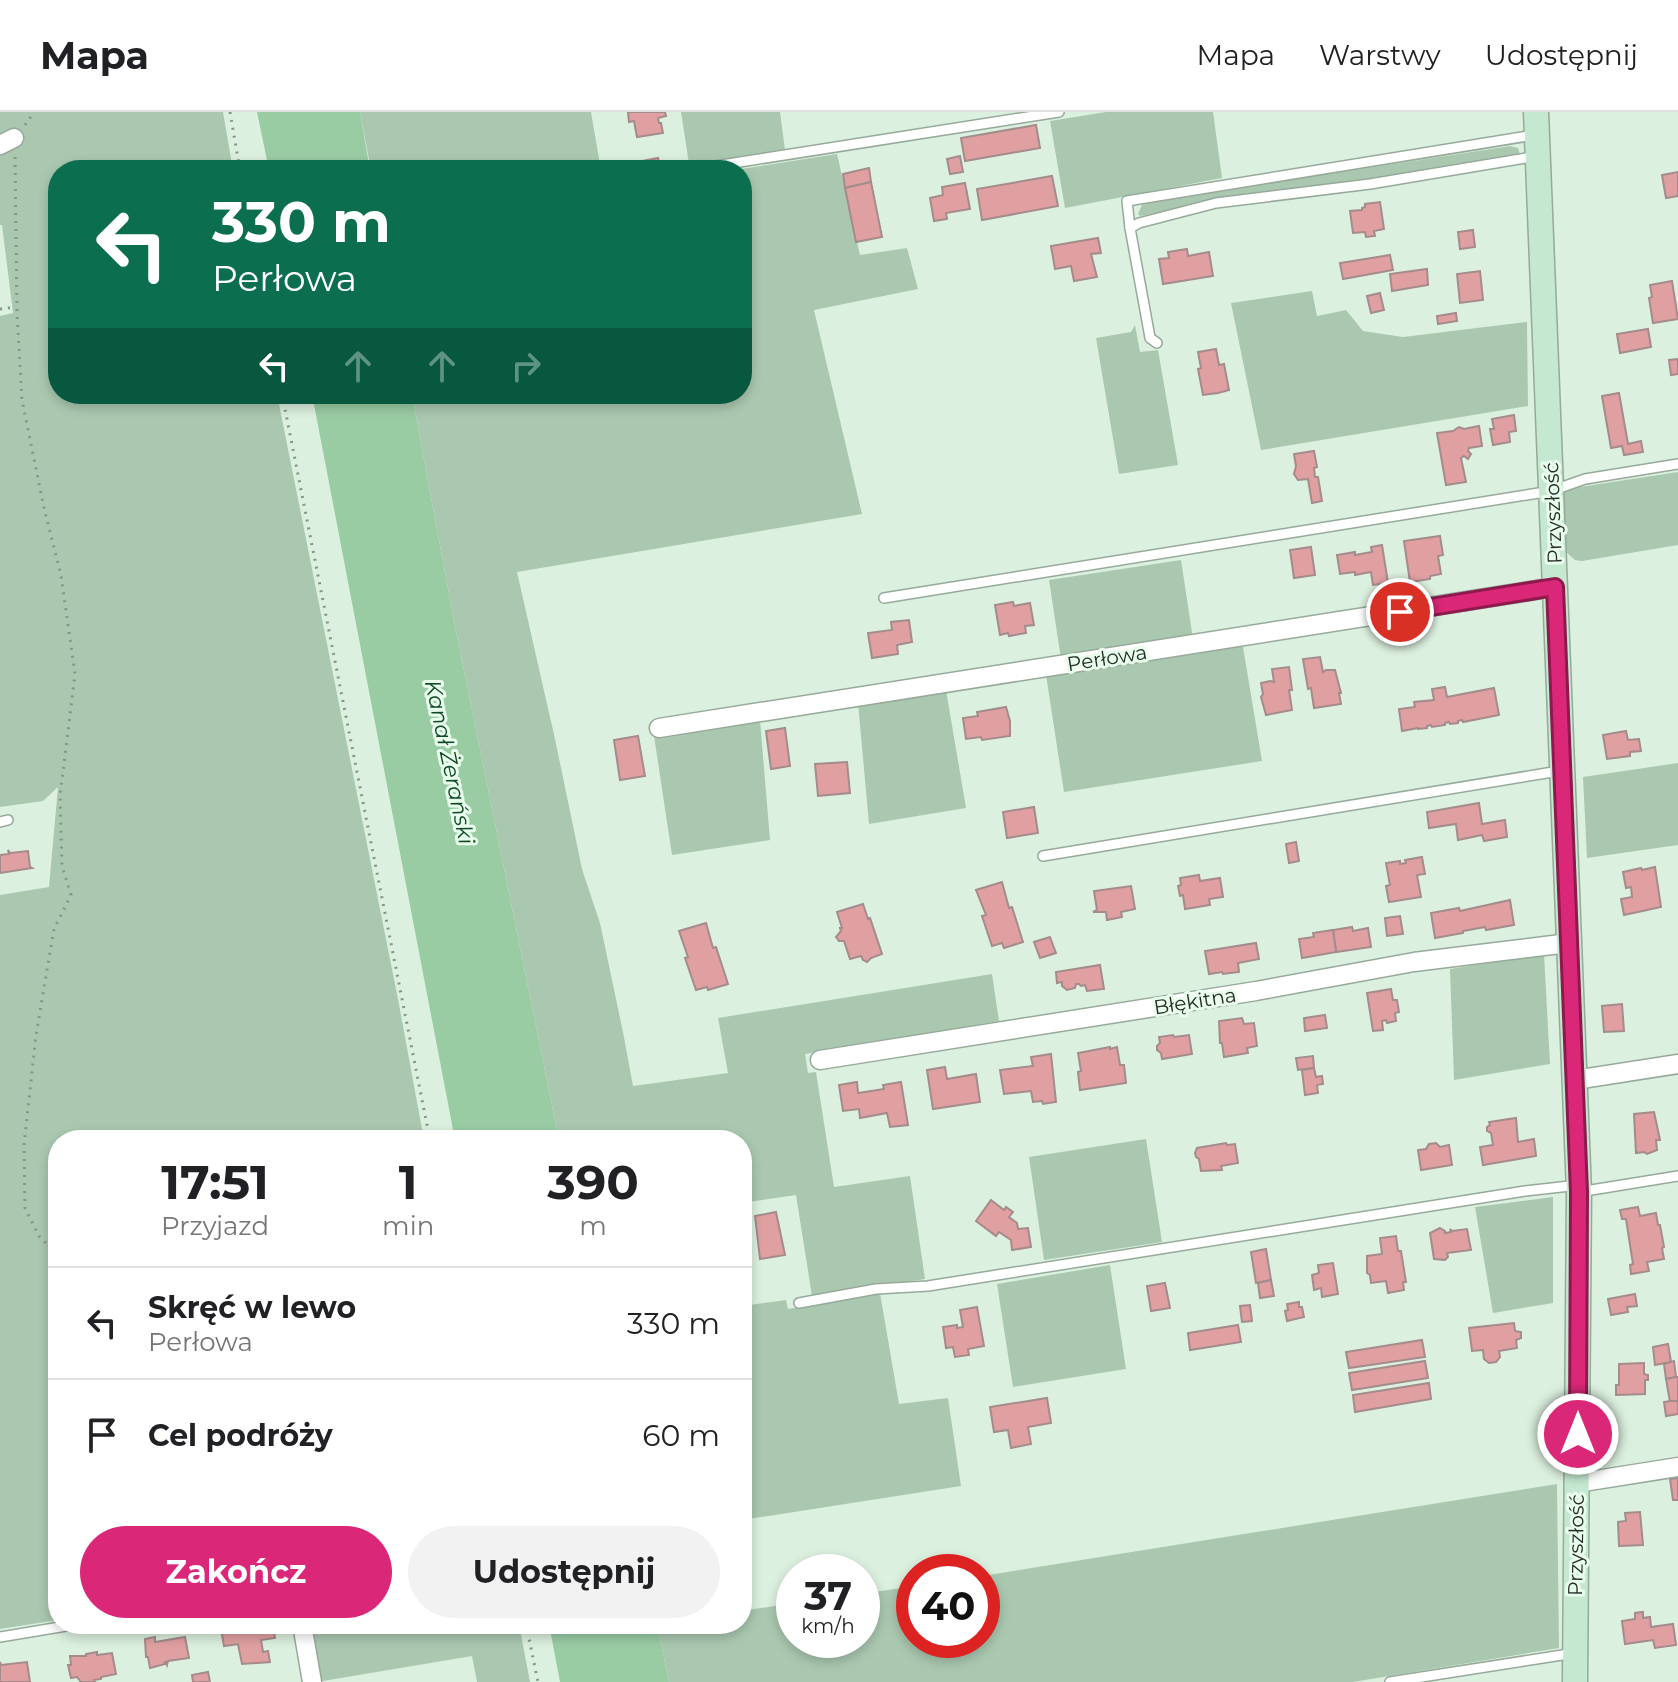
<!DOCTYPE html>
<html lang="pl">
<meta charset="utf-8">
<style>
:root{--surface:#fff;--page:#f2f2f2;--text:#202124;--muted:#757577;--line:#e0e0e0;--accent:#db2777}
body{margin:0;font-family:Montserrat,sans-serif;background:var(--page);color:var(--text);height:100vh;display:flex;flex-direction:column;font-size:30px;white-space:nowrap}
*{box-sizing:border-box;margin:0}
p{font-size:26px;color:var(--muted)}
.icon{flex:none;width:44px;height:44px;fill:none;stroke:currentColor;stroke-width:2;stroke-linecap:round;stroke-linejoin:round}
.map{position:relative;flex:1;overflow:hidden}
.sheet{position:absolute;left:48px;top:1018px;width:704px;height:504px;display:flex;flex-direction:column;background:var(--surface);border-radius:32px;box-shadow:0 4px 12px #0003}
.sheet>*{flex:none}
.top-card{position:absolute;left:48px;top:48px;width:704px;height:244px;border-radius:32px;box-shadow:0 4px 12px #0003;background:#0b6e4f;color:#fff;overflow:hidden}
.speed{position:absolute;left:776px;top:1442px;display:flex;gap:16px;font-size:40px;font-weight:700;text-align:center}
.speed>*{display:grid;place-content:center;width:104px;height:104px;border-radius:50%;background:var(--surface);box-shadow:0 4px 12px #0003;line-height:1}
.speed small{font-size:20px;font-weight:400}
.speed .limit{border:12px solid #d22;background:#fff;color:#111}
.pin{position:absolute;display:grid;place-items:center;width:68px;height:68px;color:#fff;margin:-34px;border:4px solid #fff;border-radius:50%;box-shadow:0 2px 8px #0007}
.me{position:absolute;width:88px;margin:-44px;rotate:0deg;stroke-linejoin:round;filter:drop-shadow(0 0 6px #0008)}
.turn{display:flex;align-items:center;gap:28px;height:168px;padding:0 32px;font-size:36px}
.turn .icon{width:104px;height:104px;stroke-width:2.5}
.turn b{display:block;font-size:56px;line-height:68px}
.lanes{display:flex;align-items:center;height:76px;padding:0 32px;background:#0003;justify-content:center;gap:40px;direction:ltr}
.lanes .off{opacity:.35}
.eta{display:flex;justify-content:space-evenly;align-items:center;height:136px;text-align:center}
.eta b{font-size:48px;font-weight:700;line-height:56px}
.cta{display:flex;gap:16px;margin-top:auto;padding:16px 32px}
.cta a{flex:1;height:92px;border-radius:48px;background:var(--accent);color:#fff;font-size:32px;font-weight:700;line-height:92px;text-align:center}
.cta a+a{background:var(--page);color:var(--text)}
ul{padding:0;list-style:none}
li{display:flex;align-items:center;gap:24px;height:112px;padding:0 32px;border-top:2px solid var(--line)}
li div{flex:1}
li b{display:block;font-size:30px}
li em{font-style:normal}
header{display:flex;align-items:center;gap:48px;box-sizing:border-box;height:112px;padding:0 40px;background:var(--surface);border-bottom:2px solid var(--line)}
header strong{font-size:38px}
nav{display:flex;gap:44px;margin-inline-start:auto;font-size:28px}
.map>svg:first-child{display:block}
.green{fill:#aac8b0}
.water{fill:#9acca4}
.building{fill:#e0a0a1;stroke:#a48b8c;stroke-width:2}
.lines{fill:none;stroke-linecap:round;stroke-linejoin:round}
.lane-casing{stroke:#96a99a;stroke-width:12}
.street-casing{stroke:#96a99a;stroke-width:21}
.secondary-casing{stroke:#96a99a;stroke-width:27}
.path{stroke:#879589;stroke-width:3;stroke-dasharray:2 6;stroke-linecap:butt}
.lane{stroke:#fff;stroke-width:9}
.street{stroke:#fff;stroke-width:18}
.secondary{stroke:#c4e8d0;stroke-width:24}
.route-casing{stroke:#8e194d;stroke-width:20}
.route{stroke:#db2777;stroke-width:14}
.labels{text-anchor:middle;stroke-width:6;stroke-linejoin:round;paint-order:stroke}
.street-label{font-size:20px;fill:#252c26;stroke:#e9fded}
.water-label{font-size:22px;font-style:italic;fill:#104924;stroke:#e9fded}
</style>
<header>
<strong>Mapa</strong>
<nav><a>Mapa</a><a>Warstwy</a><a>Udostępnij</a></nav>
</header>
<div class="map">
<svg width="1678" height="1570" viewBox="0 0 1678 1570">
<rect width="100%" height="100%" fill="#dcf0df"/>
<!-- green -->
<g class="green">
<path d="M0,0h223l10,58h-175v224h219l121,605 26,141h-366v480l-58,9v-734l49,-8 9,-100 -15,14 -43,6v-491l13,-3 -11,-88h-2z"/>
<path d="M360,0h231l10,58h-230z"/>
<path d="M681,0h99l5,38 -96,14z"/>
<path d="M1106,0h107l9,66 -157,30 -15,-87z"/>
<path d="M1510,34l8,2 2,7 -140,23 -163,23 -77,15 -2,-2 4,-9 7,-3z"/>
<path d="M837,42l23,101 47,-7 11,41 -104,21 48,204 -345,58 38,167 27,130 18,54 23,109 10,54 95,-13 -10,-55 274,-44 7,47 -194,33 3,19 8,-1 18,115 76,-11 15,103 -113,17 -16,-101 -54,8v-63h-183l-106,-524 -41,-222h330v-224h-7z"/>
<path d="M1312,179l5,25 29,-6 17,21 40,6 124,-15 1,84 -267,44 -30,-147z"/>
<path d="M1135,213l5,27 18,-2 20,115 -59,9 -23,-136 35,-6z"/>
<path d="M1678,360v73l-96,16 -7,-1 -10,-9 -2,-55 2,-4 8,-4z"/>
<path d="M1181,448l12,79 -132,20 -12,-79z"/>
<path d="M1242,529l20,120 -198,31 -18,-117z"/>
<path d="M946,578l20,118 -97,16 -11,-121z"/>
<path d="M760,608l10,120 -98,15 -18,-119z"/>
<path d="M1678,651v82l-91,13 -4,-81z"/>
<path d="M1544,842l6,110 -96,16 -4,-111z"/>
<path d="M1146,1027l16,103 -118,18 -15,-103z"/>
<path d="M1553,1085v106l-60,10 -18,-106z"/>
<path d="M1110,1153l16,104 -113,18 -16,-103z"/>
<path d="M880,1181l19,111 49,-6 13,88 -219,34v-214l44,-6 2,9z"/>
<path d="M1557,1372l2,164 -206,34h-684l-12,-58h85v-13l52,-8v37h68v-46l52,-8v54h68v-64z"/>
<path d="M307,1512h212l11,58h-53l-5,-26 -155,26z"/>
</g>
<!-- water -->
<g class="water">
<path d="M257,0h103l10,58h-101z"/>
<path d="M312,282h100l41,222 106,524h-104z"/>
<path d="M549,1512h108l12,58h-109z"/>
</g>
<!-- building -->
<g class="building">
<path d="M628,0h37l1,4 -8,2 1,5h2l2,10 -26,4 -3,-16 -5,1z"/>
<path d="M1036,13l4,23 -75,13 -4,-23z"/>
<path d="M960,44l3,16 -13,2 -3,-15z"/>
<path d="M658,46l2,8 -17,3 -1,-8z"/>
<path d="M869,56l2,14 -26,6 -2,-14z"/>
<path d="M1678,60v24l-12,2 -4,-23z"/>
<path d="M1052,64l6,30 -76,14 -5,-31z"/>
<path d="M871,70l11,55 -26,5 -11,-54z"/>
<path d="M965,71l5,26 -24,4 1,6 -13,2 -4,-23 13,-3 -1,-8z"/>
<path d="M1380,90l4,27 -10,2 1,5 -9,1 -1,-5 -12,1 -3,-22 12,-1v-2l3,-1v-3z"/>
<path d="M1473,118l2,17 -15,2 -2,-17z"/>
<path d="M1098,126l3,15 -10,1 6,23 -23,4 -3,-15 -16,3 -4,-23z"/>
<path d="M1187,137l1,7 21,-4 4,24 -50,8 -4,-25 10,-1 -1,-6z"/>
<path d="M1390,143l3,15 -50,9 -3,-16z"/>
<path d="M1427,157l1,16 -36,6 -2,-17z"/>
<path d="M1480,159l3,29 -23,3 -3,-29z"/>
<path d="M1672,169l6,38 -25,4 -4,-25 3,-1 -2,-12z"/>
<path d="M1380,181l4,17 -13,3 -4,-17z"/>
<path d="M1456,201l1,8 -19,3 -1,-8z"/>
<path d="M1648,217l3,18 -31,6 -3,-19z"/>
<path d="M1216,237l3,16 5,-1 5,26 -11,3 -15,2 -5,-26 3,-1 -3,-16z"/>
<path d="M1678,247v15l-7,1 -2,-15z"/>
<path d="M1619,281l9,51 13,-3 2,11 -19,3 -2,-9 -11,2 -9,-52z"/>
<path d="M1514,303l2,16 -7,1 1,10 -17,3 -3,-16h4l-2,-10z"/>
<path d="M1479,314l3,20 -13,2 -1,3 3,3 -3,5 -4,-3 -3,2 5,24 -20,3 -9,-52 16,-2 6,-4 5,2z"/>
<path d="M1314,339l3,16 -3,1 1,9h3l4,24 -10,2 -4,-24 -10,1 -4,-6 2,-8 -2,-12z"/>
<path d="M1440,424l3,19 -5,1 3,18 -11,2v3l-20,3 -6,-41z"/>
<path d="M1382,433l6,38 -15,2 -2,-13 -16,3v-3l-15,2 -3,-19 18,-3v3l17,-3 -1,-5z"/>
<path d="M1311,435l4,28 -21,3 -4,-28z"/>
<path d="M1013,490l1,4 16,-3 4,22 -9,1 1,7 -17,3 -1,-3 -8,2 -5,-30z"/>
<path d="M909,508l3,22 -15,3 1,9 -26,4 -4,-25 24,-3 -1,-8z"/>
<path d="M1320,545l3,15 3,-2h9l6,23h-2l2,11 -27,4 -3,-20 -3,1 -5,-30z"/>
<path d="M1289,555l3,23h-3l3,20 -26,5 -5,-18 2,-3 -2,-11 9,-2 4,1 -2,-13z"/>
<path d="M1445,575l2,10 47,-9 5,27 -36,7 -1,-2 -4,1v2l-8,1 -1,-2 -4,1v2l-13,2 -1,-2 -4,1v2l-9,1v-1l-16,3 -3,-22 16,-2 -1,-5 20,-2 -2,-11z"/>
<path d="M1006,595l4,14v15l-28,4 -1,-3 -15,2 -3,-21 15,-2 -1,-4z"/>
<path d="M785,616l5,38 -19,3 -5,-38z"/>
<path d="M1626,619l2,9 11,-1 2,12 -11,1v4l-23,3 -4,-24z"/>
<path d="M638,624l7,40 -25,4 -6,-40z"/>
<path d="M847,650l3,31 -32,3 -3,-32z"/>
<path d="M1479,691l3,21 23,-4 2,17 -23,4 -2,-6 -24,5 -2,-16 -27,4 -2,-16z"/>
<path d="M1034,695l4,26 -31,5 -4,-26z"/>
<path d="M1296,730l3,19 -10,2 -3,-19z"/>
<path d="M8,738l2,3 18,-2 2,16 2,1 -32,5v-18l9,-1z"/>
<path d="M1422,745l3,17 -8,1 4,22 -32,5 -3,-16 4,-1 -4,-22 14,-2v3l6,-1 -1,-3z"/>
<path d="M1655,755l6,40 -37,8 -3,-16 11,-2 -1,-10 -5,1 -3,-16 18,-4 1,2z"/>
<path d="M1199,763l1,6 20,-3 3,19 -14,2 1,6 -25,4 -2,-14 -3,1 -2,-10 3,-1 -1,-7z"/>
<path d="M1002,770l7,26 3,-1 11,35 -19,6 -2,-5 -10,3 -10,-30 4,-1 -10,-25z"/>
<path d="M1131,774l4,23 -14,3 1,5 -15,3 -1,-8h-13l4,-2 -3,-19z"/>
<path d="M1510,788l4,25 -28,5 -1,-3 -22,4v2l-28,5 -4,-25 28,-5 1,3z"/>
<path d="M863,792l5,15 2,-1 12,36 -11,4 -4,4 -4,-2 -2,-4 -11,3 -6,-18h-5l-3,-4 5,-6 -1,-3h2l-5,-16z"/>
<path d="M1400,804l3,18 -16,2 -2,-18z"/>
<path d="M706,811l7,25 3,-1 12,37 -20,6 -1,-3 -11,3 -11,-32 3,-1 -9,-26z"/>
<path d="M1352,815l1,4 15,-3 3,19 -35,5 -3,-22z"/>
<path d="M1333,818l3,22 -34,6 -3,-19 15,-2 -1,-4z"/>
<path d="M1050,825l6,16 -16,5 -6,-16z"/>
<path d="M1256,831l3,16 -21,4 1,9 -16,2 -1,-2 -13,2 -4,-23z"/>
<path d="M1100,853l4,24 -17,2 -2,-6 -4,1 -2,-2h-3l-1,4 -8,2 -5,-4v-4l-5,1 -1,-11z"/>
<path d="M1391,877l2,11h4l2,12 -4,1 1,8 -9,2 -1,-3 -4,1 1,9 -10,1 -6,-38z"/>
<path d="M1622,892l2,27 -20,1 -2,-26z"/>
<path d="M1325,903l2,13 -22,3 -1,-13z"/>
<path d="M1242,906l2,6 10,-1 3,23 -10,2 1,5 -24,4 -2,-14h-2l-1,-22z"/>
<path d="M1173,923l1,2 15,-2 3,19 -30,5 -1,-6 -4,-3v-4l3,-3 -1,-6z"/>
<path d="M1110,935v2l7,-2 3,18h4l2,18 -46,7 -2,-18 3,-1 -3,-18z"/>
<path d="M1051,942l5,48 -13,2 -1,-3 -9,1 -2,-11 -27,3 -4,-24 33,-4 -2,-9z"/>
<path d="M1313,944l1,12 -16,2 -2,-12z"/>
<path d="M945,955l2,12 29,-5 4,28 -47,7 -6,-39z"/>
<path d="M1314,956l2,9 6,-1 1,8 -6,1 1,8 -13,2 -3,-25z"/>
<path d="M857,970l1,11 26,-4 -1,-4 18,-3 7,43 -18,2 -3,-14 -27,5 -1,-9 -16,2 -4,-26z"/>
<path d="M1654,1000l6,28h-4l1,10 -10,4 -3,-2 -8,1 -2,-39z"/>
<path d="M1516,1006l2,24 16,-3 2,17 -53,9 -3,-18 13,-2 -2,-12 -4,-2v-4l3,-2 -1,-3z"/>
<path d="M1226,1031l1,2 8,-1 3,19 -17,3 1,4 -21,1 -2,-12 -3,-2 -1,-4 2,-5z"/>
<path d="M1436,1031l4,4 9,-2 3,20 -31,5 -3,-20 8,-1 3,-5z"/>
<path d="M991,1088l13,10 2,-3 7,5 -4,5 8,6 1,6 10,-1 3,19 -19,3 -1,-10 -12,-8 -3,4 -20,-15z"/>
<path d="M1638,1095l2,9 16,-3 2,12h2l4,22 -2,1 2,11 -17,3 2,9 -18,3 -1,-9 3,-1 -7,-45h-4l-2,-9z"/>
<path d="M776,1100l9,43 -25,4 -5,-43z"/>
<path d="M1440,1116l5,3v2l6,-1 -1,-3 2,2 15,-2 4,21 -24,3 1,4 -3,3 -11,-1 -4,-26z"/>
<path d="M1396,1124l2,15h3l5,31h-3l1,8 -16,3 -2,-12 -15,2 -1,-8 -3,-2v-17l15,-2 -2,-16z"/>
<path d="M1266,1137l5,31 -15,3 -5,-31z"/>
<path d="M1333,1151l5,31 -16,3 -1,-9 -7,2 -2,-15 7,-2 -1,-8z"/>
<path d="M1271,1168l3,16 -14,2 -2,-15z"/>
<path d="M1165,1171l5,25 -19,3 -4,-25z"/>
<path d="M1635,1182l2,12 -10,1 1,5 -17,3 -3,-16z"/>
<path d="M1299,1190v5h3l2,10 -17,4 -2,-10 3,-1 -1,-6z"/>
<path d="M1250,1193l2,16 -10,1 -2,-16z"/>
<path d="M977,1195l7,39 -16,3 1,6 -14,2 -2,-10 -7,1 -3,-21 14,-2v3l6,-1 -3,-17z"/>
<path d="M1514,1211l1,8 6,1v6l-5,2 1,8 -18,3 1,6 -4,5 -7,1 -5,-4 -1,-9 -11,1 -3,-23z"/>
<path d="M1238,1213l3,17 -51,8 -2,-17z"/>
<path d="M1422,1228l3,17 -76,11 -3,-16z"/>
<path d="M1668,1232l3,18 -16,3 -2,-18z"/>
<path d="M1425,1249l3,17 -76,12 -3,-17z"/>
<path d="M1674,1249l2,16 -10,2 -2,-15z"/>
<path d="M1644,1251v11l4,1v5h-3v14l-29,1v-10h3v-21z"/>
<path d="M1676,1265h2v24l-8,1 -4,-23z"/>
<path d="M1429,1271l2,16 -76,13 -2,-17z"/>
<path d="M1047,1286l4,25 -23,4 3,17 -20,4 -3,-18 -14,2 -4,-25z"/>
<path d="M1670,1289h8v13l-12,2 -2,-14z"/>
<path d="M1678,1366v22h-5l-3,-21z"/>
<path d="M1640,1400l3,33 -24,1 -1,-24 8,-1 -1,-8z"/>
<path d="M1643,1500v6l7,-1 1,10 22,-3 3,21 -21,3 -2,-8 -28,4 -3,-23 13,-2v-6z"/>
<path d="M273,1512l2,14 -14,2 2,12 5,-1 2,11 -28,2 -4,-20 -14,2 -3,-17 15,-2 -1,-2 4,-1z"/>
<path d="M155,1525v5l30,-5 4,21 -21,3 -1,4 -1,-3h-1v2l-15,4 -2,-11h-2l-1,-18z"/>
<path d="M97,1540v3l15,-2 4,21 -15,3v2l-7,1 1,2h-14l-4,-5 -6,1 -3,-13h3l-1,-9h16v-2z"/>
<path d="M0,1550l1,3 26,-3 3,20h-30z"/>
<path d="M208,1560l2,10h-17l-1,-7z"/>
</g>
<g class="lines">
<defs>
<g id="lane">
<path d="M689,58l370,-58"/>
<path d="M1130,116l-3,-27 407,-66"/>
<path d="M1157,231l-7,-5 -1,-6 -19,-104 9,-5 77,-20 154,-19 168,-28"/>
<path d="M884,486l667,-107 34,-12 93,-15"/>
<path d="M0,710l8,-2"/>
<path d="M1043,744l516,-85"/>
<path d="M1579,1080l99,-16"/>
<path d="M799,1191l77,-14 52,-3 597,-95 54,-6"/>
<path d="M0,1525l78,-13"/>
<path d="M1390,1570l185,-29"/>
</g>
<g id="street">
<path d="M0,33l14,-7"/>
<path d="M659,616l896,-141"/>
<path d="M820,948l436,-69 158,-29 155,-19"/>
<path d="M1575,968l103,-16"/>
<path d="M1577,1371l101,-16"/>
<path d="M302,1512l10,58"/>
</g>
<path id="secondary" d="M1536,0l43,1080 -4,490"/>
</defs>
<!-- lane casing -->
<use href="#lane" class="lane-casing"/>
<!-- street casing -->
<use href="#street" class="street-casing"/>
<!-- secondary casing -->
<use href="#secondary" class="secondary-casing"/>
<!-- path -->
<g class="path">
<path d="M230,0l10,58"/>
<path d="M25,13l9,-13"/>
<path d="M15,45l2,156 5,87 22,108 17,67 14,99 -15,122 2,70 9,29 -17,34 -18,106 -12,110 1,63 14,28 19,19"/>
<path d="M0,197l16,-2"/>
<path d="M282,282l148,746"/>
<path d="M526,1512l12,58"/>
</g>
<!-- lane -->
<use href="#lane" class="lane"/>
<!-- street -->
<use href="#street" class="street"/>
<!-- secondary -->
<use href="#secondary" class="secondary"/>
</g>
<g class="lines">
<defs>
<path id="route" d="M1400,500l155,-25 24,605 -1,242"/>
</defs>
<!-- route casing -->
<use href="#route" class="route-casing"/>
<!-- route -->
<use href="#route" class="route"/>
</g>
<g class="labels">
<!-- street labels -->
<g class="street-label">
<text transform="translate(1553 401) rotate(-92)" y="7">Przyszłość</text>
<text transform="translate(1107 546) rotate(-9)" y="7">Perłowa</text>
<text transform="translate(1195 889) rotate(-9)" y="7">Błękitna</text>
<text transform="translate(1576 1433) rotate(-89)" y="7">Przyszłość</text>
</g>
<!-- water labels -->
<g class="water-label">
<text transform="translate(450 650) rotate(78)" y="8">Kanał Żerański</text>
</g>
</g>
</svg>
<div class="speed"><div>37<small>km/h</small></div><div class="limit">40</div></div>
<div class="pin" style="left:1400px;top:500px;background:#d93025"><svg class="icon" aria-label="arrive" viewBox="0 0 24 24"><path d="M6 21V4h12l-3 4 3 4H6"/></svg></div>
<svg class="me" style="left:1578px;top:1322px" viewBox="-20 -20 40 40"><circle r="17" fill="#db2777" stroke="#fff" stroke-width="3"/><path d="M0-11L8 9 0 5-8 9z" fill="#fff"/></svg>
<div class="top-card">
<div class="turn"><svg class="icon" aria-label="left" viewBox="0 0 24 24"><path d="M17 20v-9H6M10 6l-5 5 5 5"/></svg><div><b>330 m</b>Perłowa</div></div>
<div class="lanes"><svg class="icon" aria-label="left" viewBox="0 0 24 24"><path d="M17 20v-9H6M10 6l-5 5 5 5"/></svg><svg class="icon off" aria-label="ahead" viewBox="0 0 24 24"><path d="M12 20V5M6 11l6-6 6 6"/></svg><svg class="icon off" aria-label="ahead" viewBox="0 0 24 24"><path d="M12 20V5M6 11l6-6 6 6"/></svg><svg class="icon off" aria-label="right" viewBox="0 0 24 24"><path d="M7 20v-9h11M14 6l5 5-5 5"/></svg></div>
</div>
<section class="sheet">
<div class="eta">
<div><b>17:51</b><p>Przyjazd</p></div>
<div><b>1</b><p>min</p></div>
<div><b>390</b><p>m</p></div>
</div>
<ul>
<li><svg class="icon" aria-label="left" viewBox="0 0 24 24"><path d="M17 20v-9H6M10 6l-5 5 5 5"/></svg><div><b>Skręć w lewo</b><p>Perłowa</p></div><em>330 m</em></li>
<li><svg class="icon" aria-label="arrive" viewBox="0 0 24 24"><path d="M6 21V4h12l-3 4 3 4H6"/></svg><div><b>Cel podróży</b></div><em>60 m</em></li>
</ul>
<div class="cta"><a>Zakończ</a><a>Udostępnij</a></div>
</section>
</div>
